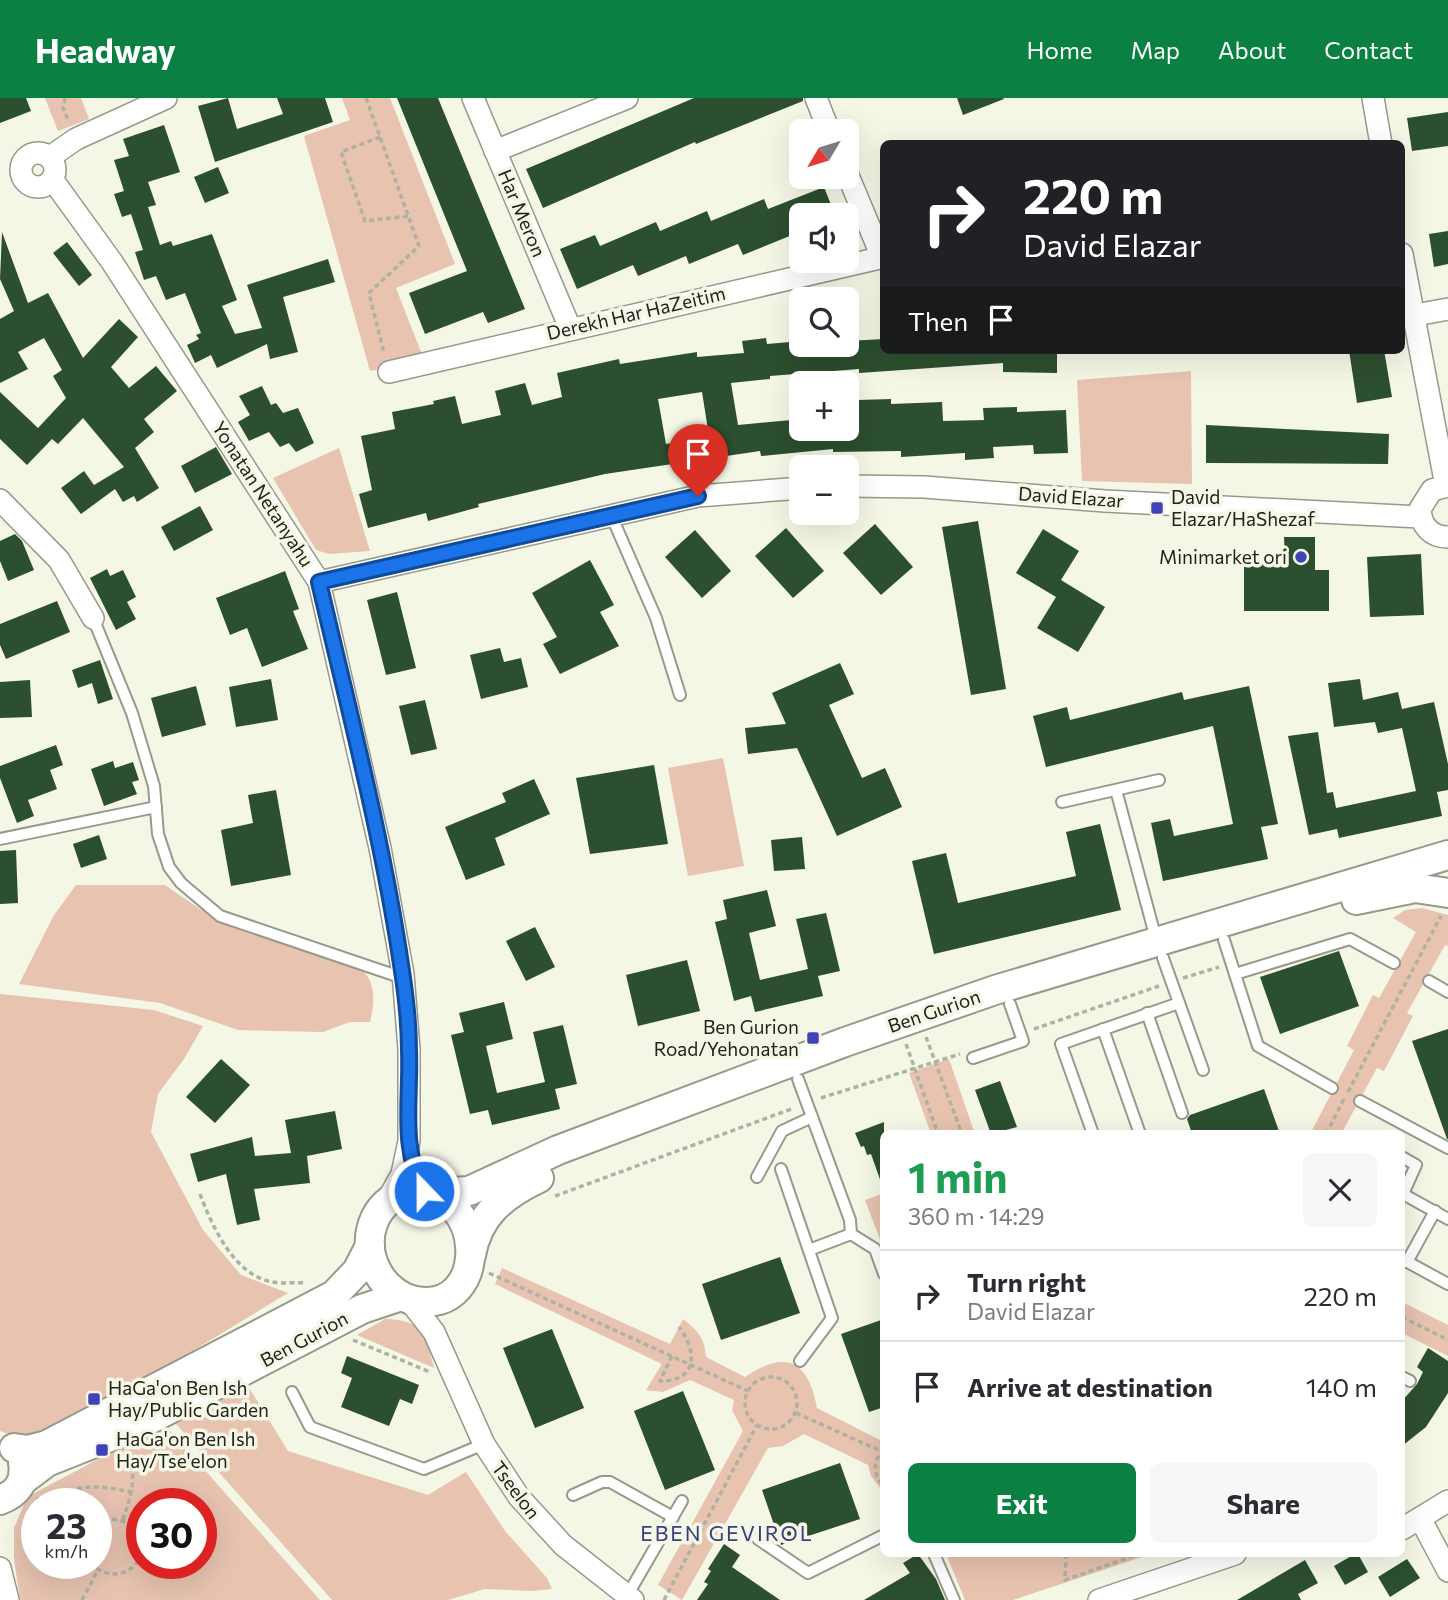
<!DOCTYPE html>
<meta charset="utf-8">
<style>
:root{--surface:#fff;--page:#f7f7f7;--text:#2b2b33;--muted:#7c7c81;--line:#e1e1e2;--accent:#0b8043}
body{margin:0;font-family:Commissioner,sans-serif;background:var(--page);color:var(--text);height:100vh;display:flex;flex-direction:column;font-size:26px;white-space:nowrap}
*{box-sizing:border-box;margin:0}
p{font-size:23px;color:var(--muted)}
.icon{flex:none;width:38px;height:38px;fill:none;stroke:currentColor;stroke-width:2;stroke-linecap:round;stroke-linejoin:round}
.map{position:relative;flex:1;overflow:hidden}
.side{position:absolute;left:880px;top:1032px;width:525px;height:427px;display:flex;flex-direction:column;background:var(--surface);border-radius:10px;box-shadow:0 7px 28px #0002}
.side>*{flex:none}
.guide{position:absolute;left:880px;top:42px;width:525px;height:214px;border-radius:10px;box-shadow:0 7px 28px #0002;background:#202124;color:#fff;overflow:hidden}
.needle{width:46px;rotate:232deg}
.tools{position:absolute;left:789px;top:21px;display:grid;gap:14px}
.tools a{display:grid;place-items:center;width:70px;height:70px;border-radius:10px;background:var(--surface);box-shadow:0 7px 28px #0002;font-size:35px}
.speed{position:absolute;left:21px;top:1390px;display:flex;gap:14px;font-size:35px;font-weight:700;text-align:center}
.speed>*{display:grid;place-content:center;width:91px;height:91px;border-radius:50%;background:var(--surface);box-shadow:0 7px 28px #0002;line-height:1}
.speed small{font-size:18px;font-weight:400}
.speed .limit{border:10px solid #d22;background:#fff;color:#111}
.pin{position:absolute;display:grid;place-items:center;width:60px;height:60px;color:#fff;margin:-72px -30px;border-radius:50% 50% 50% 0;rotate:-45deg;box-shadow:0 0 7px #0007}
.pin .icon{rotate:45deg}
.me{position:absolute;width:77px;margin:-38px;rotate:338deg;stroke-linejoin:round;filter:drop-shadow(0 0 5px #0008)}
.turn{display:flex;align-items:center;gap:24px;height:147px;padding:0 28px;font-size:32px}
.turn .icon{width:91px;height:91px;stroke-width:2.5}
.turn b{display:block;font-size:49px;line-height:60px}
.then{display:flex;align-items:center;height:66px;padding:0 28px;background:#0003;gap:14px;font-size:26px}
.round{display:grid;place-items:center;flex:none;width:74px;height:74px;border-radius:10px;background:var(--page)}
.overview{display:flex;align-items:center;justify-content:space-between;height:119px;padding:0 28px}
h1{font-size:42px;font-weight:700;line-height:52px;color:#1e9e55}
.primary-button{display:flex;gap:14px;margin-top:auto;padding:14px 28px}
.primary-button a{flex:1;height:80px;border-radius:10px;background:var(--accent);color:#fff;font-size:28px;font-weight:700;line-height:80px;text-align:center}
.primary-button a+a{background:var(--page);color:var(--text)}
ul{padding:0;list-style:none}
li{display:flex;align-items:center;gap:21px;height:91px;padding:0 28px;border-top:2px solid var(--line)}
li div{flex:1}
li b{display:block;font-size:26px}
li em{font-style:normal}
header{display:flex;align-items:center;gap:42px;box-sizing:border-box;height:98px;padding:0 35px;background:var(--accent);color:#fff}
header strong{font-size:33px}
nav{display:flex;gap:38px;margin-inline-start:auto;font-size:24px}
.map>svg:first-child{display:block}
.green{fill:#e7c3b0;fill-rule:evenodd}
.building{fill:#2c4f2f;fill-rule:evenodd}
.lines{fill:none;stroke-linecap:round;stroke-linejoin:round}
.lane-casing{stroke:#97998a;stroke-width:14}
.street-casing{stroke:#97998a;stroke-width:24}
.secondary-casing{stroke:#97998a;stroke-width:32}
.path{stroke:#afb1a3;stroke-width:3.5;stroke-dasharray:5 3.5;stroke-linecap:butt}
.lane{stroke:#fff;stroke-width:10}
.street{stroke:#fff;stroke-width:21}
.secondary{stroke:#fff;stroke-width:28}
.route-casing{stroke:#114b97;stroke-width:18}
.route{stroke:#1a73e8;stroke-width:12}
.poi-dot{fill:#4042b7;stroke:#f5f7e6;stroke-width:2.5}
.labels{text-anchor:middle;stroke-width:7;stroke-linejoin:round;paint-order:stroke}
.street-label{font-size:19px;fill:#22231d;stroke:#f5f7e6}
.poi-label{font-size:19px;fill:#22231d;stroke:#f5f7e6;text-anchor:start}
.neighbourhood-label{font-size:21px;letter-spacing:2px;fill:#39407c;stroke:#f5f7e6}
</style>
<header>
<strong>Headway</strong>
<nav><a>Home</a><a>Map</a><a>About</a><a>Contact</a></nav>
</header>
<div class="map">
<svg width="1448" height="1502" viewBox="0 0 1448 1502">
<rect width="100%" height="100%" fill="#f5f7e6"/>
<!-- green -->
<g class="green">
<path d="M45,0h36l8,21 -31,12z"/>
<path d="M342,0h48l65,166 -59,24 29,74 -55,9 -66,-235 46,-16z"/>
<path d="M1191,273l1,113 -110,-3 -5,-101z"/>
<path d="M339,350l31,103 -41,3 -13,-4 -43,-72z"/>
<path d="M723,660l21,108 -56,10 -20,-108z"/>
<path d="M76,787h89l35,24 157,57c20,14 18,35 13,56h-20l-27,10 -85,-2 -78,-27 -141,-19 35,-69z"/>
<path d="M1422,810l26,7v31l-3,-1 -38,68 6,3 -29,55 -7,-3 -36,66h-31l44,-84 -7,-4 26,-51 6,3 37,-66 -23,-14 12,-8z"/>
<path d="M0,896l154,16 49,16 -19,33 -26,35 -7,38 52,98 38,45 47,18 -198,120 -65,26 -25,-8z"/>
<path d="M949,961l26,75h-44l-22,-61z"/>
<path d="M884,1095v57l-19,-50z"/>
<path d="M502,1170l168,76 13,-25c14,11 22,19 23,38l39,20c40,-27 63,-18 72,31l67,34v51l-13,-17 -3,-11 -64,-31 -21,12 -15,2 -86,152 -24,-15 85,-154 -11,-21 2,-10 -44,-20 -27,12 -17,-2 16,-26 -167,-80z"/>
<path d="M1402,1204l46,23v31l-46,-23z"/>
<path d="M385,1221c38,1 41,15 49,49l-77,-33z"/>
<path d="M248,1288l40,65 140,44 38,-23 39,59 42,47 5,11 -20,2 -47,-2 -37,11h-116l-156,-176z"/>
<path d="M164,1326l156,176h-300l-6,-41v-31l13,-31zM37,1405h59v60h-59zM142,1405h59v60h-59z"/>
<path d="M946,1456h201l1,1 -135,45h-48z"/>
</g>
<!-- building -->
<g class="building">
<path d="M0,0h26l5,13 -31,12z"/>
<path d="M228,0l9,31 46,-15 -6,-16h48l8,24 -118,40 -17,-56z"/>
<path d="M397,0h41l87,211 -37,14 -5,-11 -58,22 -16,-41 58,-22z"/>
<path d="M694,0h109v3l-107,43 -1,-2 -152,66 -17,-39z"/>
<path d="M957,0h46l1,1 -41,16z"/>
<path d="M1448,14v34l-36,5 -5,-33z"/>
<path d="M164,27l16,47 -32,10 8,23 -8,2 12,38 11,-4 2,5 39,-12 25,66 -15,6 13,28 27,-6 -15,-43 81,-26 7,23 -52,15 15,55 -28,7 -3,-15 -50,24 -6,-13 -16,8 -8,-18 12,-6 -3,-4 5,-2 -16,-40 -19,7 -10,-24 -12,4 -9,-28 8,-2 -12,-36 -9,3 -8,-23 10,-3 -10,-31 15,-4 -6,-17z"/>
<path d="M218,69l11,26 -24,10 -11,-26z"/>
<path d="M824,89l11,28h-33v16l-59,24 -5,-11 -49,20 -3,-8 -48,20 -5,-11 -56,24 -17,-40 35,-14 5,11 56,-24 4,9 47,-20 4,10 53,-22 4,10z"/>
<path d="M1448,133v33l-14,3 -5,-33z"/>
<path d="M2,134l26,71 20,-10 35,65 36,-39 19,18 -27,30 18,21 27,-22 21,25 -33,28 10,13 -19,16 24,40 -22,14 -3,-6 -11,6 -8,-13 -34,25 -20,-26 23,-17 10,14 30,-18 -41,-49 -25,26 -6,-5 -25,26 -27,-26v-47l38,36 28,-30 -13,-22 9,-6 -18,-32 -26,14 10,17 -28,14v-64l14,-8 -14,-32z"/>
<path d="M67,144l25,33 -13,11 -26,-33z"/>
<path d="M766,240l1,6 35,-3v4h45v-4l37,-2v11h173v23l-54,-1v-9l-144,10v-4l-89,7v3l-39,4 7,42 64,-6v10h45v-17h11v-12l33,-1v5l51,-2 1,19 41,-1 -1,-12 34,-1v5l49,-2 2,43 -34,1 -1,-9 -40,2 1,11 -29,2v-7l-64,4v-6l-68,1v-3l-72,7 -1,-5 -155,23 -127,30 1,3 -51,14 -2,-8 -58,15 -9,-34 13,-4 -11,-54 34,-7 -3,-17 42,-8 -1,-3 22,-5 7,28 39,-9 -6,-24 30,-8 7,22 30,-8 -5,-24 62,-14 1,5 77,-12v5l47,-4 -2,-12zM702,294l7,44 -43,8 -8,-45z"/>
<path d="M1349,252h35l8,47 -35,6z"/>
<path d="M262,288l9,19 5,-2 7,10 15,-5 16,35 -18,9 -7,-9 -9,4 -11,-15 -20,9 -11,-19 12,-7 -11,-19z"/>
<path d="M1206,327l183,9 -1,30 -182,-1z"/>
<path d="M216,349l16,27 -37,19 -14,-27z"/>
<path d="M200,408l13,24 -39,21 -13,-24z"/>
<path d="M978,423l28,168 -35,6 -29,-168z"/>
<path d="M875,426l38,43 -32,28 -38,-42z"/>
<path d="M786,430l38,43 -31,27 -38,-42z"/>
<path d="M1043,431l36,22 -18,29 44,27 -27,45 -41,-24 19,-31 -40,-24z"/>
<path d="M695,432l36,41 -29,27 -37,-41z"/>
<path d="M15,436l7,7 12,29 -26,11 -8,-20v-20z"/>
<path d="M1284,439h31v33h14v41h-85v-52l41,1z"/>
<path d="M1421,456l3,61 -54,2 -3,-60z"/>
<path d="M590,462l24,45 -14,7 19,34 -59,28 -17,-30 14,-7 -25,-44z"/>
<path d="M107,471l3,7 13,-6 13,27 -9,5 9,17 -20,11 -26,-52z"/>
<path d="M285,473l14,38 -6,2 15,38 -46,18 -15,-39 -17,7 -14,-37z"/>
<path d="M397,494l19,76 -30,7 -19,-75z"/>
<path d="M57,503l13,31 -64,27 -6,-14v-21z"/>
<path d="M500,550l4,14 17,-4 7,29 -47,12 -11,-44z"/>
<path d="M100,562l13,39 -15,5 -6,-21 -14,5 -6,-18z"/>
<path d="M840,565l14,31 -25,11 33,73 23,-10 17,39 -65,29 -40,-88 -49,6 -3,-26 41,-4 -14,-31z"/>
<path d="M271,581l7,41 -42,7 -7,-40z"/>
<path d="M1360,581l3,21 35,-8 4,17 32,-7 14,62v26l-11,2 5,24 -103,22 -2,-9 -28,6 -21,-99 30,-4 9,61 6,-1 3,16 80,-17 -14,-63 -24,5 -3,-11 -41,5 -6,-44z"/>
<path d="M30,582l2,37 -32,1v-36z"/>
<path d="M196,588l10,39 -44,12 -11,-39z"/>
<path d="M1249,588l29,138 -17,3 7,32 -105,22 -12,-58 19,-4 4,17 59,-12 -20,-98 -167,41 -13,-51 34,-9 3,13 112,-28 2,8z"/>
<path d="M425,602l12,49 -26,6 -12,-49z"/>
<path d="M56,647l7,20 -13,5 7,19 -29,11 6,16 -17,7 -17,-45v-12z"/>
<path d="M113,663l2,7 18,-6 6,18 -7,2 5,12 -33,12 -13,-37z"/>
<path d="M654,667l14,79 -78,10 -14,-76z"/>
<path d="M534,681l16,35 -55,24 10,27 -39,15 -21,-53 61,-25 -4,-9z"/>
<path d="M276,692l15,85 -60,11 -10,-56 32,-7 -5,-28z"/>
<path d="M1100,726l21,86 -187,44 -22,-93 34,-8 12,50 118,-27 -10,-44z"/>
<path d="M99,737l8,24 -26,9 -8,-24z"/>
<path d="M802,739l3,32 -31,2 -3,-31z"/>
<path d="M16,752l2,53 -18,1v-53z"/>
<path d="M767,792l9,36 -27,7 11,47 48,-11 -12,-50 30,-6 14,58 -22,5 5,20 -68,16 -4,-16 -17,5 -19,-79 12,-3 -4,-19z"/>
<path d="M535,829l20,40 -29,14 -20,-40z"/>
<path d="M1339,853l20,55 -79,28 -20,-57z"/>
<path d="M687,862l13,51 -62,15 -12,-51z"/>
<path d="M504,904l9,37 -27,7 11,47 48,-11 -12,-50 30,-7 14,59 -22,5 5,20 -68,16 -4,-15 -18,4 -19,-79 13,-3 -5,-19z"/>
<path d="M1448,931v110h-1l-35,-98z"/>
<path d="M221,961l29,26 -35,38 -29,-26z"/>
<path d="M1000,983l17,46 -26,7 -16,-44z"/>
<path d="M1264,991l16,45h-88l-5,-15 3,-4z"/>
<path d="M335,1013l7,38 -35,7 3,27 -56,6 6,31 -23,5 -11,-51 -28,8 -8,-28 62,-17 3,19 36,-3 -6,-33z"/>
<path d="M884,1024v62l-2,1 -11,-31 -4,1 -3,-9 -3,1 -6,-14z"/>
<path d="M780,1159l20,56 -79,27 -19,-56z"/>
<path d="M884,1221v88l-15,5 -28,-78z"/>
<path d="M552,1231l32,79 -49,20 -32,-80z"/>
<path d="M1428,1250l20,13v32l-22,34 -24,19v-45l15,-17 6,-12 -6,-5z"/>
<path d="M347,1258l72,29 -7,19 -12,-5 -11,27 -48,-19 11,-29 -11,-5z"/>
<path d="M683,1293l32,79 -50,20 -31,-79z"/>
<path d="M840,1365l20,56 -79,26 -19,-55z"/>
<path d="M724,1446l16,11 -8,12 48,33h-83l11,-16 -4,-2 7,-11 -3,-2z"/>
<path d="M918,1456l18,25 9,21h-81l46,-27 -7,-10z"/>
<path d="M1355,1456h3l10,18 -23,13 -11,-19z"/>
<path d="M1407,1461l13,19 -30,19 -12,-20z"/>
<path d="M1305,1462l13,23 -20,11 3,6h-64z"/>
</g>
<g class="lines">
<defs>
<g id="lane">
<path d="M611,417l45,103 24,77"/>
<path d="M93,520l39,95 22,73 4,48 11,33 12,16 39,33 183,62"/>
<path d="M1116,692l40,149"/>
<path d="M1062,704l97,-22"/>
<path d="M0,741l156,-32"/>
<path d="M1224,842l34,106 74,42"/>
<path d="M1163,860l40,112"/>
<path d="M1235,876l115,-35 44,24"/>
<path d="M1429,883l19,11"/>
<path d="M1147,915l35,100"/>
<path d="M1103,931l37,105"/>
<path d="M973,960l50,-17 -13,-37"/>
<path d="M798,981l52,141 1,14"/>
<path d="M1360,1003l88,47"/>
<path d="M1093,1036l-32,-90 118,-41"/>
<path d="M1402,1059l14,8 -13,29 45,25"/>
<path d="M781,1071l51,149 -32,43"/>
<path d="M757,1079l25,-46 30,-14"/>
<path d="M809,1152l42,-16 24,15 9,25"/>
<path d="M1402,1161l46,25"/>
<path d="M1407,1164l28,-51"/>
<path d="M1402,1279l8,4"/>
<path d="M292,1294l18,35 114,42 60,-25"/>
<path d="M573,1397l29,-13h8l63,35"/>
<path d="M758,1441l50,34 76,-38"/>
<path d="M934,1456l20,46"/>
<path d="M627,1498l55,-95"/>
</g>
<g id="street">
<path d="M473,0l97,230"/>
<path d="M816,0l13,33"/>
<path d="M1373,0l8,46"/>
<path d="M495,53l132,-53"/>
<circle cx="38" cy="72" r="17"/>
<path d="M50,59l26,-18 90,-41"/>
<path d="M847,75l35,84"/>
<path d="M52,81l60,83 207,320 61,266 23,126 6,75v92l-7,33 -15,27"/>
<path d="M1402,156l44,232"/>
<path d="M1415,217l33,-6"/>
<path d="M389,274l495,-115"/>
<path d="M847,388l77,1 181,14 315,16"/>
<path d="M1448,388l-16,4 -12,19c1,17 11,28 28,28"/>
<path d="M0,402l59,60 34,58"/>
<path d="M319,484l379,-86 104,-8"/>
<path d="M408,1201l26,33 50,112 35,53 44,48 70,55"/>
<path d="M1421,1422l27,51"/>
<path d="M1402,1431l46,-28"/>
<path d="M0,1470l8,32"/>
<path d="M1099,1502l136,-46"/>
</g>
<g id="secondary">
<path d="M1356,802l59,-12 33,5"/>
<path d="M409,1093c80,-5 81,123 7,110 -16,-3 -30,-14 -38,-28 -18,-32 -6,-72 31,-82z"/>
<path d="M432,1095l37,-2 89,-41 287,-108 150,-52 453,-135"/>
<path d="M471,1157c7,-40 32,-60 68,-77"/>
<path d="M14,1350l13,2 20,-5 287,-150 23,-24 13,-25"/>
<path d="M23,1382l24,-18 88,-35 227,-118 39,-13"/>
<path d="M0,1402c17,-6 26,-18 23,-37"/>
</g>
</defs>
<!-- lane casing -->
<use href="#lane" class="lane-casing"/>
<!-- street casing -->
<use href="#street" class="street-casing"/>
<!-- secondary casing -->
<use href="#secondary" class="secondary-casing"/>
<!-- path -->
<g class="path">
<path d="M65,0l-2,10 5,12"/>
<path d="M366,0l53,148 -50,47 15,60"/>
<path d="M380,39l-39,15 24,69 44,-5"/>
<path d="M1183,880l36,-11"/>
<path d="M1034,931l125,-43"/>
<path d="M926,939l36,97"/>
<path d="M906,946l32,90"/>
<path d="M1348,994l93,-176"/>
<path d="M821,1000l139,-44"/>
<path d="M1326,1036l18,-35"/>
<path d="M200,1096c12,32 34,81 72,88 11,2 23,0 34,1"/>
<path d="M555,1098l239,-88"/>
<path d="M489,1175l259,118"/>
<path d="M1402,1219l46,23"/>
<path d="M353,1242l77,32"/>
<path d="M672,1258l-12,25c37,1 38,-30 19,-54"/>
<circle cx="771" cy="1305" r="26"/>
<path d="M796,1315l85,38"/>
<path d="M884,1351c-11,11 -12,25 0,37"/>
<path d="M36,1401c15,1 29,-8 44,-11 18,-3 35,1 52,4"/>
<path d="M123,1422c7,-23 15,-41 5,-65"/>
<path d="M96,1427c19,-13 39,-2 46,18"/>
<path d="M1066,1456l-1,26 74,-26"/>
<path d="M90,1465c18,18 46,14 52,-13"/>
<path d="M82,1502l16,-30"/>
<path d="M664,1502l93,-175"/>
</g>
<!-- lane -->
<use href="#lane" class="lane"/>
<!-- street -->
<use href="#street" class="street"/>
<!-- secondary -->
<use href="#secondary" class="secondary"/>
</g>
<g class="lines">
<defs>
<path id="route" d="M424,1093c-24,-42 -13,-93 -15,-140 0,-26 -3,-54 -7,-80 -19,-131 -53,-260 -83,-389l379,-86"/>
</defs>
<!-- route casing -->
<use href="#route" class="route-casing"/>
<!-- route -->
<use href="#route" class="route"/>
</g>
<!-- markers -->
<g class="poi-dot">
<rect x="1150" y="403" width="14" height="14" rx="3.5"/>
<circle cx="1301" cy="459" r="7"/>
<rect x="806" y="933" width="14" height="14" rx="3.5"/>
<rect x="87" y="1294" width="14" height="14" rx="3.5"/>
<rect x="95" y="1345" width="14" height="14" rx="3.5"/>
</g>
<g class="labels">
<!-- street labels -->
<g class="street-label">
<text transform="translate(522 115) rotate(67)" y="7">Har Meron</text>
<text transform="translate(636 215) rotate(-13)" y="7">Derekh Har HaZeitim</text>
<text transform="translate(263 396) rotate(57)" y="7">Yonatan Netanyahu</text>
<text transform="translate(1071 399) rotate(4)" y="7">David Elazar</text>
<text transform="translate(934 913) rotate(-19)" y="7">Ben Gurion</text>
<text transform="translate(304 1241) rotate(-28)" y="7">Ben Gurion</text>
<text transform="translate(516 1392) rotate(53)" y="7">Tseelon</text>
</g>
<!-- poi labels -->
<g class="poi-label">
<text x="1171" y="406">David<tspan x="1171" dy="22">Elazar/HaShezaf</tspan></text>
<text x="1287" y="466" text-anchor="end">Minimarket ori</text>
<text x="799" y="936" text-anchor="end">Ben Gurion<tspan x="799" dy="22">Road/Yehonatan</tspan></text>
<text x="108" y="1297">HaGa'on Ben Ish<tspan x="108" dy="22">Hay/Public Garden</tspan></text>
<text x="116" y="1348">HaGa'on Ben Ish<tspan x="116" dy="22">Hay/Tse'elon</tspan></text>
</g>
<!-- neighbourhood labels -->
<g class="neighbourhood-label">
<text x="727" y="1443">EBEN GEVIROL</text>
</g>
</g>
</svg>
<div class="tools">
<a><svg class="needle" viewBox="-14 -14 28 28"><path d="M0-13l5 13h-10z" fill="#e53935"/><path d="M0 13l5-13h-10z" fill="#7c7c81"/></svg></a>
<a><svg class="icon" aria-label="sound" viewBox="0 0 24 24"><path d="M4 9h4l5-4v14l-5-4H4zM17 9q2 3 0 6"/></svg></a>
<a><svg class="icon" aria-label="search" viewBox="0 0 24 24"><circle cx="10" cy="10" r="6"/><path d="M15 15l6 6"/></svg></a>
<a>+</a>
<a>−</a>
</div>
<div class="speed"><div>23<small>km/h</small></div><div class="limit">30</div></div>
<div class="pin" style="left:698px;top:398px;background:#d93025"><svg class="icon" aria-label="arrive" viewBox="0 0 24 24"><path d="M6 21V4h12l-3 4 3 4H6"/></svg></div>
<svg class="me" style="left:424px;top:1093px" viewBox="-20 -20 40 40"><circle r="17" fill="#1a73e8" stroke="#fff" stroke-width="3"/><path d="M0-11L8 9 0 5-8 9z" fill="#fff"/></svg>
<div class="guide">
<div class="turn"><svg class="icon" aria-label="right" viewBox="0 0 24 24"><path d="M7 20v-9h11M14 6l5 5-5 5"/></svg><div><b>220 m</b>David Elazar</div></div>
<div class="then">Then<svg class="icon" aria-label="arrive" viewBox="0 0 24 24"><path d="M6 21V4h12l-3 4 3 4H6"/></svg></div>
</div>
<section class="side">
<div class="overview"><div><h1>1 min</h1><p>360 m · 14:29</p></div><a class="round"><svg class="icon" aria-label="close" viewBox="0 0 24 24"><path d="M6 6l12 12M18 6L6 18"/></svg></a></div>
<ul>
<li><svg class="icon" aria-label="right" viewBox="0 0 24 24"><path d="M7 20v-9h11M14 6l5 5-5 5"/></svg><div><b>Turn right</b><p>David Elazar</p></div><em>220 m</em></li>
<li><svg class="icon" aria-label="arrive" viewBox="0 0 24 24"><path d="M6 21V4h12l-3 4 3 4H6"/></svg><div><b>Arrive at destination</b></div><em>140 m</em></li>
</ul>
<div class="primary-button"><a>Exit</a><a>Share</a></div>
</section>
</div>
